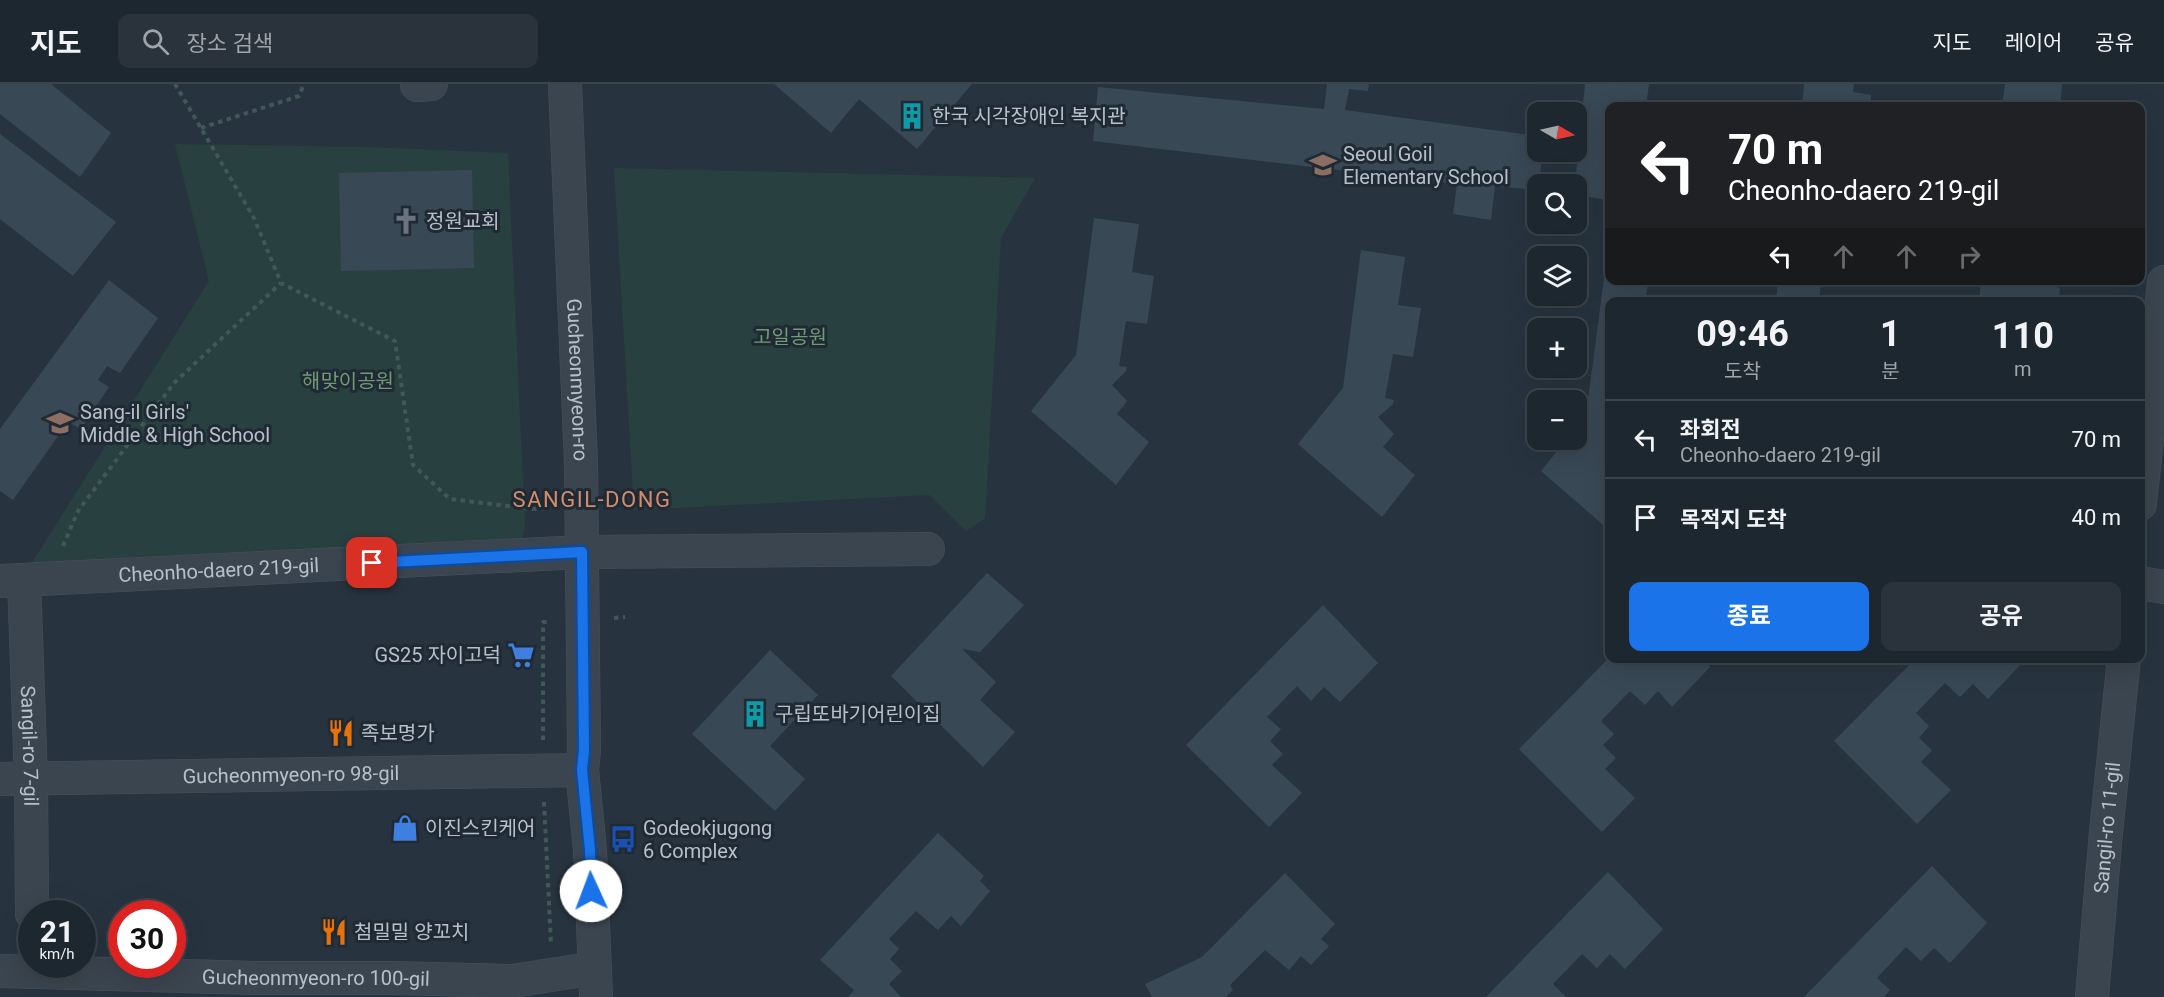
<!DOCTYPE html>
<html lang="ko">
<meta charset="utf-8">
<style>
:root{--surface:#1d272f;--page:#2a333b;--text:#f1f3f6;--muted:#a0a5aa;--line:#3b444b;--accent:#1a73e8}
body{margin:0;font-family:Roboto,"Noto Sans KR",sans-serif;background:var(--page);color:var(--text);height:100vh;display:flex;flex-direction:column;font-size:22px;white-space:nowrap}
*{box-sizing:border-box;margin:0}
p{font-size:20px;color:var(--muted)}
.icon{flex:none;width:33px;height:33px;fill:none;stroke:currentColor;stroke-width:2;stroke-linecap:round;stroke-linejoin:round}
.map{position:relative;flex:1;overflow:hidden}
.drawer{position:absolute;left:1605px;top:213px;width:540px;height:366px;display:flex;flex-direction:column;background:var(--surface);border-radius:12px;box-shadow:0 6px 24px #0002,0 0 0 2px var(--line)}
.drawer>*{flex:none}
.banner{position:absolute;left:1605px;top:18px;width:540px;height:183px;border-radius:12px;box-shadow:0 6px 24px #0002,0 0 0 2px var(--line);background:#202124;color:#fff;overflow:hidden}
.needle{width:39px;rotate:99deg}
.tools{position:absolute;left:1527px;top:18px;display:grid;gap:12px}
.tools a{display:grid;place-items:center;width:60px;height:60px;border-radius:12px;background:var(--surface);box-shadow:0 6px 24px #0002,0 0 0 2px var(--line);font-size:30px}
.speed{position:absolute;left:18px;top:816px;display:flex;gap:12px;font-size:30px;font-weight:700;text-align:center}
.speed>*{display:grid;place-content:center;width:78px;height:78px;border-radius:50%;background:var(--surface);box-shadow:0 6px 24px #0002,0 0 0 2px var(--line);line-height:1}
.speed small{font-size:15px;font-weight:400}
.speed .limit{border:9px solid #d22;background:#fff;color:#111}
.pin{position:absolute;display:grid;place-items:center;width:51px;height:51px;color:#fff;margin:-26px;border-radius:12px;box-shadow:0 3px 9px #0006}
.me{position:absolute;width:66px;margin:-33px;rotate:358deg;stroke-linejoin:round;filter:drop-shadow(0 0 4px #0008)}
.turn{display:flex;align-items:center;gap:21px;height:126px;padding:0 24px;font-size:27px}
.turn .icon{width:78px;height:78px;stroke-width:2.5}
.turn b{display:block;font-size:42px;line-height:51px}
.lanes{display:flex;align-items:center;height:57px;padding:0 24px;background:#0003;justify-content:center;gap:30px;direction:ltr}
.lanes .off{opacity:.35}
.eta{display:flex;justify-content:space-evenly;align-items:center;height:102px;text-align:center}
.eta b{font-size:36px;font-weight:700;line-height:42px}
.primary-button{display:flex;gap:12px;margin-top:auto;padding:12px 24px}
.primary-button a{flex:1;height:69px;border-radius:12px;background:var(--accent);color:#fff;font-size:24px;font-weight:700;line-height:69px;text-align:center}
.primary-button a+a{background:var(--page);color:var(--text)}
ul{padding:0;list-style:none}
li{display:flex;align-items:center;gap:18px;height:78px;padding:0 24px;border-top:2px solid var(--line)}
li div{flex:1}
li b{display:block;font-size:22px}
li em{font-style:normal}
header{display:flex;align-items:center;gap:36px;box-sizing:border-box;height:84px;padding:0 30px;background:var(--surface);border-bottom:2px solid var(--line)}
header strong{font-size:28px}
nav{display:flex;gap:33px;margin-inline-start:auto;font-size:21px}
.search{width:420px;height:54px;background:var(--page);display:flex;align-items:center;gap:15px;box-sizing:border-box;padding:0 21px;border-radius:12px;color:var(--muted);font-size:22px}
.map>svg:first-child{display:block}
.green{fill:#294040}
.building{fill:#394855}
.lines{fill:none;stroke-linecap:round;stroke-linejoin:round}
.minor-casing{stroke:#47515b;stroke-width:34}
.path{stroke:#425858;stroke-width:4;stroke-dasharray:4.5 4.5;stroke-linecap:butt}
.minor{stroke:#3b454f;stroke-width:33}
.route-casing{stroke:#114b97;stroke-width:15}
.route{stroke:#1a73e8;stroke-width:10}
.labels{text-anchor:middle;stroke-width:6;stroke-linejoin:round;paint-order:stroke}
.poi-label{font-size:20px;fill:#b7c0ca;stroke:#202a34;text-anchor:start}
.park-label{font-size:20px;fill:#709975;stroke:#202a34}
.street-label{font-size:20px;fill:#b7c0ca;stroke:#202a34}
.quarter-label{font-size:22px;letter-spacing:1.5px;fill:#d18d6b;stroke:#202a34}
</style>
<header>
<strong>지도</strong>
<div class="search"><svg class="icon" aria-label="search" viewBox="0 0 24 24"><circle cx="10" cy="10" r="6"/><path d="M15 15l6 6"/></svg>장소 검색</div>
<nav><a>지도</a><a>레이어</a><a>공유</a></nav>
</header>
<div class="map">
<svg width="2164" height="913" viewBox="0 0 2164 913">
<rect width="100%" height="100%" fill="#27343f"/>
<!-- green -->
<g class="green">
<path d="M175,60l193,3 140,6 17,374 -3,11 -8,6 -484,22 179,-285z"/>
<path d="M614,84l421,10 -34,60 -16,280 -19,13 -37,-36 -295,15z"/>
</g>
<!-- building -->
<g class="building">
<path d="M0,0h51l60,49 -31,44 -80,-63z"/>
<path d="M774,0h198l-55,65 -58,-50 -28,34z"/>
<path d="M1327,0h42l-1,7 -19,-2 -4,21 193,26v16h5l-5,38 -43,-4 -4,34 -38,-6 4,-30 -364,-43 5,-54 226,22z"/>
<path d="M1585,0h64l-3,22h-36v120h-4l1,-26 -31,-5 -1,-11z"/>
<path d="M1804,0h50l-1,8 18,3 -1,11h-68z"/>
<path d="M2005,0h57l-2,22h-58z"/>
<path d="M0,50l116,88 -43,54 -73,-57z"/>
<path d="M472,86l2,98 -133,3 -2,-98z"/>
<path d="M1094,134l45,6 -7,48 22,4 -7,48 -21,-3 -7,45 8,1 -1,4 -14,14 15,16 -10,13 32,28 -33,43 -85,-74 45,-56z"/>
<path d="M1361,166l44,7 -7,48 23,3 -8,49 -20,-3 -8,44 9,2 -1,4 -15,13 16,17 -11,13 32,28 -33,42 -84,-73 45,-56z"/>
<path d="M1604,194l6,1v1l38,4 -3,18h-35v229l-69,-60 25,-31h10v-13l10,-12z"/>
<path d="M109,196l49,38 -38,55 -13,-7 -9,14 11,7 -28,42 -13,-7 -55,78 -13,-9v-62z"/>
<path d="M1778,196h63v3h-20l-2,19h-43z"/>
<path d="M1981,196h68l-1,5 12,3 -1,14 -29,-3v3h-51z"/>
<path d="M987,489l37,32 -44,47 -18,-3 34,33 -16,18 35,32 -32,35 -92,-91z"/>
<path d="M1323,521l55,58 -38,39 -16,-15 -13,14 -14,-15 -30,31 14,12 -11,12 13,13 -11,11 30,28 -33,34 -83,-82z"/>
<path d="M770,566l48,45 -48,51 35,33 -30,32 -83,-77z"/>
<path d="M1610,573v1h92l8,9 -38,40 -14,-16 -13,14 -15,-14 -29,30 13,13 -11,11 13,13 -11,11 30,29 -33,34 -83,-83z"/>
<path d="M1916,574h111l-39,41 -15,-15 -13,13 -15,-14 -29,30 13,13 -10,12 13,12 -11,12 30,28 -34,34 -83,-83z"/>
<path d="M938,749l46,43 -4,5 10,10 -29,35 -10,-10 -13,14 -22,-19 -27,28 10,10 -9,10 12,12 -13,13 12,13h-53l6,-7 -34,-30z"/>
<path d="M1932,782l55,57 -37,40 -16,-15 -13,13 -15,-14 -29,31 13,12 -6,7h-80z"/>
<path d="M1608,788l55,57 -38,40 -15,-15 -13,14 -15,-14 -29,30 13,13h-80z"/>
<path d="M1285,789l50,51 -14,15 8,7 -18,19 -10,-9 -12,14 -24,-20 -35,35 3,5 -7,7h-74l-7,-13 57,-27z"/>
</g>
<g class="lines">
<defs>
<g id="minor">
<path id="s1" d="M565,0l16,379 3,287 -2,20 8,80 6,147"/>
<path d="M417,1l14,-1"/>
<path d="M2140,420l24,-222"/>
<path id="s2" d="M24,496l7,199 1,135"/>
<path id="s3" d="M0,497l582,-29 346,-3"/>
<path d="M2140,499l24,4"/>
<path id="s4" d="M0,695l582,-9"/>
<path id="s5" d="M0,887l257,7h136l120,3 82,-13"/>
<path id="s6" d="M2092,913l14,-165 18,-174"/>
</g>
</defs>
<!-- minor casing -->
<use href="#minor" class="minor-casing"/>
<!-- path -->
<g class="path">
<path d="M175,0l79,134 27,65 114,58 18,124 37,34 82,10 16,-1"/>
<path d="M201,44l98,-32 5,-12"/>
<path d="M63,462l15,-35 96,-128 107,-100"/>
<path d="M614,534l11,-1"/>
<path d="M543,656v-118h6"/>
<path d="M544,718l7,142"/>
</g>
<!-- minor -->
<use href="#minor" class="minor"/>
</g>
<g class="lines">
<defs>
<path id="route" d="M372,479l210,-11 2,198 -2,20 8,80 1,41"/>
</defs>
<!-- route casing -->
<use href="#route" class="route-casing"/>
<!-- route -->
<use href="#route" class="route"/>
</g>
<!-- icons -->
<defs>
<symbol id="building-bare" viewBox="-9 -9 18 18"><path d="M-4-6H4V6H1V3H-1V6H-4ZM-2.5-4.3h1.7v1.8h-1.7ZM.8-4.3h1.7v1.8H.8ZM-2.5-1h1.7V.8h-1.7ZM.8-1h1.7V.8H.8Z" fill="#0f9aa8" stroke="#202a34" stroke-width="2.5" paint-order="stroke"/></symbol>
<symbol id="school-bare" viewBox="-9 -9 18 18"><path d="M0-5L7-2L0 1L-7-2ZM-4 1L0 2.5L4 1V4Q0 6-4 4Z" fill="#8d6e63" stroke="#202a34" stroke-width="2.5" paint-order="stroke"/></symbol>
<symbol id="church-bare" viewBox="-9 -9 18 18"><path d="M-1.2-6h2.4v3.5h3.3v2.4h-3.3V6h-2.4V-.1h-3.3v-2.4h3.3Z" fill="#6b7280" stroke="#202a34" stroke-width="2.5" paint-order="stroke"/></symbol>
<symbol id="supermarket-bare" viewBox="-9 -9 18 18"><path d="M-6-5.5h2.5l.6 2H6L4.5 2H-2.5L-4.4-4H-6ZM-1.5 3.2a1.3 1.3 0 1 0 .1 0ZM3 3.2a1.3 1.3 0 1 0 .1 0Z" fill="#3f7fe0" stroke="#202a34" stroke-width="2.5" paint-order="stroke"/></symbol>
<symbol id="restaurant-bare" viewBox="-9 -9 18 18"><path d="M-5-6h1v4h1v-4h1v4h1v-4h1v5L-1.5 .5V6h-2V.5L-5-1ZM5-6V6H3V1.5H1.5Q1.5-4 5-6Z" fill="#e8710a" stroke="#202a34" stroke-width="2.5" paint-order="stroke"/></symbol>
<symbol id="shop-bare" viewBox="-9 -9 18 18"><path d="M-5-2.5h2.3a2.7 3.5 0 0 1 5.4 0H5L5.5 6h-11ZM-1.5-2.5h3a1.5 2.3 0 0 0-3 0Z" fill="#3f7fe0" stroke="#202a34" stroke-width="2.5" paint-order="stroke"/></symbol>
<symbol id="bus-bare" viewBox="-9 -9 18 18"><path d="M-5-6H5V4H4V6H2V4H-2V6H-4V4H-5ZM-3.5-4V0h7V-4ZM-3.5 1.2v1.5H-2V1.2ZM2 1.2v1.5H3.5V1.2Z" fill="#1a4fb4" stroke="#202a34" stroke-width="2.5" paint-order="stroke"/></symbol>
</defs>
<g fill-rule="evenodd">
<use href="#building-bare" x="893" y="13" width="38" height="38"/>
<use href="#school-bare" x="1304" y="62" width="38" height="38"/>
<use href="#church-bare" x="387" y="118" width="38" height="38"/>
<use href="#school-bare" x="41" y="320" width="38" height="38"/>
<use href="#supermarket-bare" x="502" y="552" width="38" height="38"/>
<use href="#building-bare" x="736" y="611" width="38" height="38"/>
<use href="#restaurant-bare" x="322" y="630" width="38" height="38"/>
<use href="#shop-bare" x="386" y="725" width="38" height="38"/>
<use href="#bus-bare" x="604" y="736" width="38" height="38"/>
<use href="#restaurant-bare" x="315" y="829" width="38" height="38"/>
</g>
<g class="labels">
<!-- poi labels -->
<g class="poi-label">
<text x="932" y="39">한국 시각장애인 복지관</text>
<text x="1343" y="77">Seoul Goil<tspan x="1343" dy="23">Elementary School</tspan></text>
<text x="426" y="144">정원교회</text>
<text x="80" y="335">Sang-il Girls'<tspan x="80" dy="23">Middle &amp; High School</tspan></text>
<text x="501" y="578" text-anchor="end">GS25 자이고덕</text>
<text x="775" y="637">구립또바기어린이집</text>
<text x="361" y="656">족보명가</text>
<text x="425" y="751">이진스킨케어</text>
<text x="643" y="751">Godeokjugong<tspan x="643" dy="23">6 Complex</tspan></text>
<text x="354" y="855">첨밀밀 양꼬치</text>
</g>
<!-- park labels -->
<g class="park-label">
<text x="790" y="260">고일공원</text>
<text x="348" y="304">해맞이공원</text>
</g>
<!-- street labels -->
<g class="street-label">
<text dy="7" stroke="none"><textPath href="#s1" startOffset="296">Gucheonmyeon-ro</textPath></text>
<text dy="7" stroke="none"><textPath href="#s3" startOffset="219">Cheonho-daero 219-gil</textPath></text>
<text dy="7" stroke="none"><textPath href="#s2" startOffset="166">Sangil-ro 7-gil</textPath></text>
<text dy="7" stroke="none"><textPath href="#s4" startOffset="291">Gucheonmyeon-ro 98-gil</textPath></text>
<text dy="7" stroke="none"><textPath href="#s6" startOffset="170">Sangil-ro 11-gil</textPath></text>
<text dy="7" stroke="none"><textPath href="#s5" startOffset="316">Gucheonmyeon-ro 100-gil</textPath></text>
</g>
<!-- quarter labels -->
<g class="quarter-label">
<text x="592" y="423">SANGIL-DONG</text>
</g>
</g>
</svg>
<div class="tools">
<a><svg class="needle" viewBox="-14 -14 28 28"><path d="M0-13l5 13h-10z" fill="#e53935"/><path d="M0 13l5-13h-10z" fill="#a0a5aa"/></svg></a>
<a><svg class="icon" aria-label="search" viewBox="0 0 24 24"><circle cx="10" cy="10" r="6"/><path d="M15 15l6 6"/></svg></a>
<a><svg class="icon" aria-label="layers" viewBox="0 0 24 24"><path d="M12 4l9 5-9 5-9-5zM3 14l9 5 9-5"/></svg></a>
<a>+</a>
<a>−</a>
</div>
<div class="speed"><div>21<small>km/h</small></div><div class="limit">30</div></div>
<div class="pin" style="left:372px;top:479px;background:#d93025"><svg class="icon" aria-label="arrive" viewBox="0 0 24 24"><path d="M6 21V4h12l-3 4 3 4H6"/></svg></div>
<svg class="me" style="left:591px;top:807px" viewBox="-20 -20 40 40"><circle r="19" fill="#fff"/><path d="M0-13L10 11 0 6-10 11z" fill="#1a73e8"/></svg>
<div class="banner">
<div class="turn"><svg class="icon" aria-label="left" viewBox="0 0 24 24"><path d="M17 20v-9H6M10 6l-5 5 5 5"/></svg><div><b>70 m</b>Cheonho-daero 219-gil</div></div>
<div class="lanes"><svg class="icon" aria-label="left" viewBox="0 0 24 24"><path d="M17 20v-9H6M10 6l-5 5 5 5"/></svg><svg class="icon off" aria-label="ahead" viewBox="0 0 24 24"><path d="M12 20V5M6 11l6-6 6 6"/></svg><svg class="icon off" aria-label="ahead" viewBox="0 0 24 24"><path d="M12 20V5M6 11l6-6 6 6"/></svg><svg class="icon off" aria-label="right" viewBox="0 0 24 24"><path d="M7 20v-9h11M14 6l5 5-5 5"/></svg></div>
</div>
<section class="drawer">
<div class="eta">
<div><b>09:46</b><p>도착</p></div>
<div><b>1</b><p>분</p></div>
<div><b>110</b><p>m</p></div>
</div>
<ul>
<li><svg class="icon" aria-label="left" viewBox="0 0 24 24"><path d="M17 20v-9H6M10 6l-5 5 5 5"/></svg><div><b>좌회전</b><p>Cheonho-daero 219-gil</p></div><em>70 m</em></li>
<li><svg class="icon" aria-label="arrive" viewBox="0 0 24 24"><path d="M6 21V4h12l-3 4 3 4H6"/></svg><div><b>목적지 도착</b></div><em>40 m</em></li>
</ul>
<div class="primary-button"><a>종료</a><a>공유</a></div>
</section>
</div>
